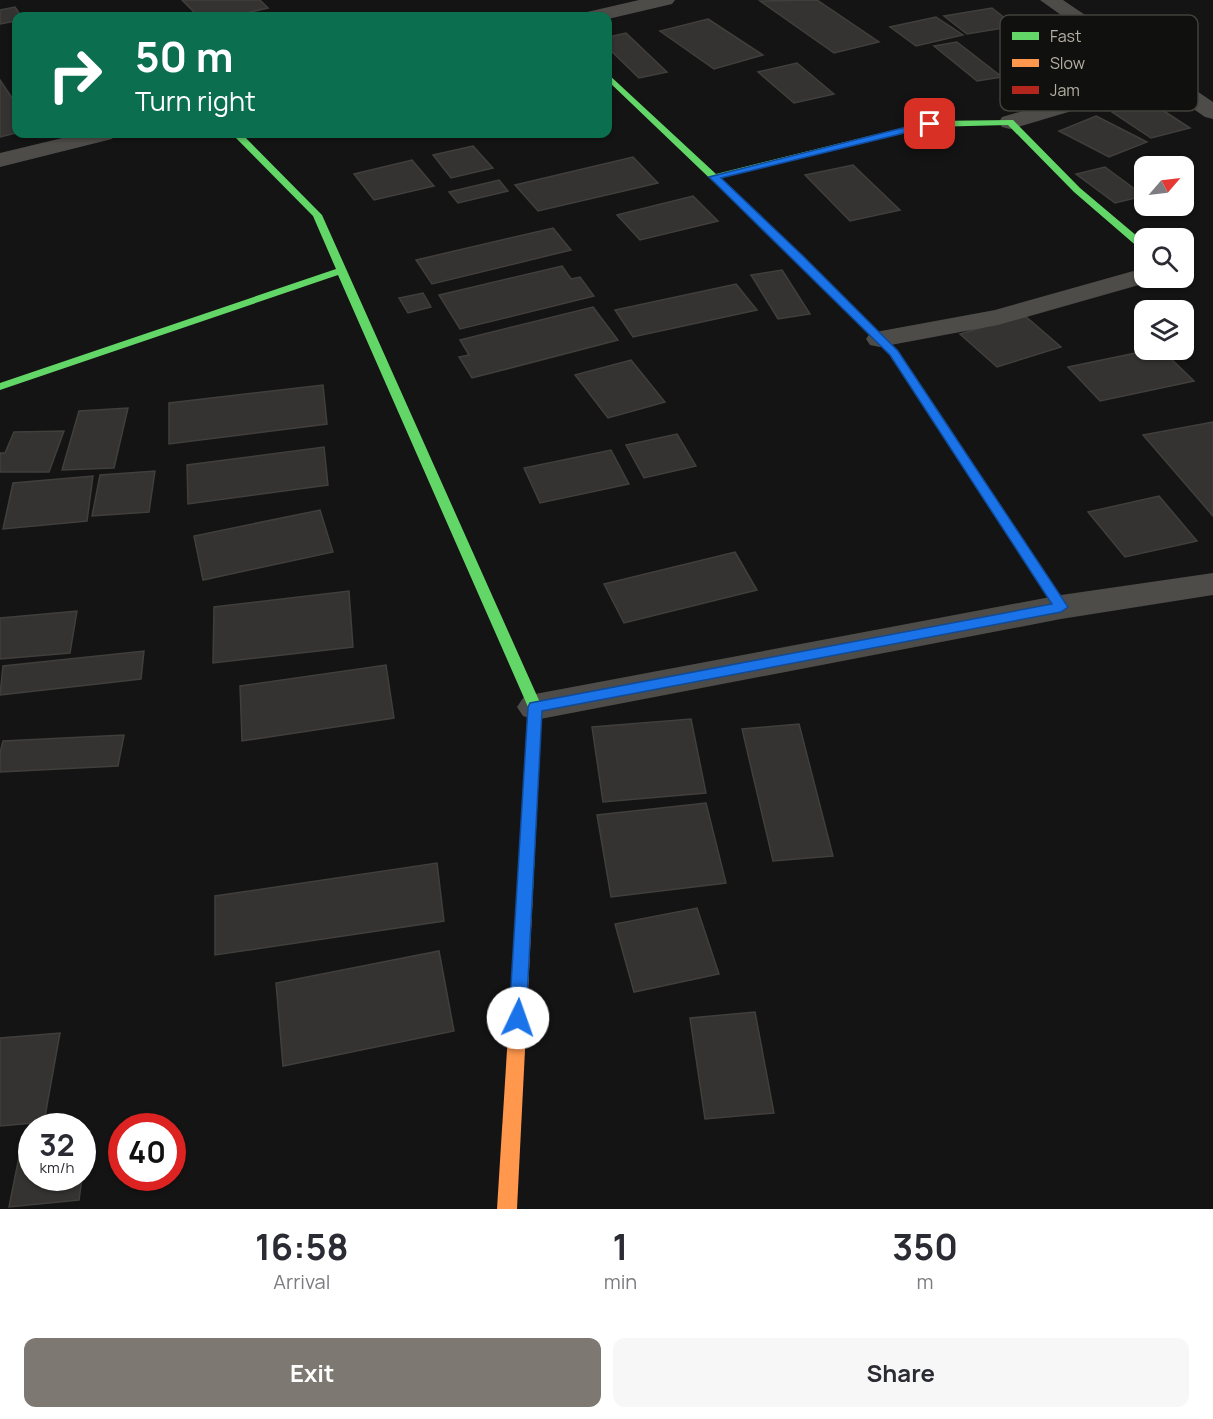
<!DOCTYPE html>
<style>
:root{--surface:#fff;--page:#f7f7f7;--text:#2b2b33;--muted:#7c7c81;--accent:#7d7972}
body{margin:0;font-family:Manrope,sans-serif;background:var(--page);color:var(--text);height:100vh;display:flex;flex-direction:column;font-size:22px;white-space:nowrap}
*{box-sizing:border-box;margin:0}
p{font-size:20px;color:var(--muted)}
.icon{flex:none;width:33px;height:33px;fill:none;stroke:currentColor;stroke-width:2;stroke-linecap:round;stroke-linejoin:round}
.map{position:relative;height:1209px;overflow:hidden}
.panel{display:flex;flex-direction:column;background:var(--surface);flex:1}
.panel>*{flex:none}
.top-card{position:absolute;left:12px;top:12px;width:600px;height:126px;border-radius:12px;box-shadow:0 2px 4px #0004;background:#0b6e4f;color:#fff;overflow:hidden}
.needle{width:39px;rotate:62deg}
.buttons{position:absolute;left:1134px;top:156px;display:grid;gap:12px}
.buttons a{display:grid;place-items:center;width:60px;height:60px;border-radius:12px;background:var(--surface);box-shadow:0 2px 4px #0004;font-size:30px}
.speed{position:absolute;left:18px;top:1113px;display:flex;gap:12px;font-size:30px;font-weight:700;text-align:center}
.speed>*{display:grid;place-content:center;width:78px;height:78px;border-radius:50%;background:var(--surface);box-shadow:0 2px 4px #0004;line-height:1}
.speed small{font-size:15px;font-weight:400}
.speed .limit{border:9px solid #d22;background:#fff;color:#111}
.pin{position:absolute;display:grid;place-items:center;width:51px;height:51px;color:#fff;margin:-26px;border-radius:12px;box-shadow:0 3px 9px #0006}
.me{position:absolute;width:66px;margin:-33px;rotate:3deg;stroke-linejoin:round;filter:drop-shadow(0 0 4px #0008)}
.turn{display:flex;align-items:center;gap:21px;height:126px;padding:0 24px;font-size:27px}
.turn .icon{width:78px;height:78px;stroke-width:2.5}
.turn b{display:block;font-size:42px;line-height:51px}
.eta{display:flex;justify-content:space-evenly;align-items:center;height:102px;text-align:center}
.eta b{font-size:36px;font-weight:700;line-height:42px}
.button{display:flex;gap:12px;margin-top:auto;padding:12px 24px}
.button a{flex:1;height:69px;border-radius:12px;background:var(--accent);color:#fff;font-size:24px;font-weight:700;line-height:69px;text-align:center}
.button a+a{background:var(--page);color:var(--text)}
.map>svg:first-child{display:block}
.building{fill:#343331;stroke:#403f3c;stroke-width:1.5}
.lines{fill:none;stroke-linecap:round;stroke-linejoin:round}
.street{fill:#4d4c48;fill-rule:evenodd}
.fast{fill:#63d668;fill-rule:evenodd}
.slow{fill:#ff974d;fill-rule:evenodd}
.jam{fill:#b3261e;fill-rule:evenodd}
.route{fill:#1a73e8;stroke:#114b97;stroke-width:1.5}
.key{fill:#10100e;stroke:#42403b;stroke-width:1.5}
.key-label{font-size:16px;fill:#b5b0a4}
</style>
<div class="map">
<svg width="1213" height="1209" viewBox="0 0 1213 1209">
<rect width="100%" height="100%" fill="#141414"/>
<!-- building -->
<g class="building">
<path d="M182,0h78l8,8 -36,8h-34z"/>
<path d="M817,0l62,42 -45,11 -74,-52z"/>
<path d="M15,7l6,9h-5v5l-16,3v-14z"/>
<path d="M992,8l23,18 -48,8 -23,-18z"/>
<path d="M936,17l27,18 -47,11 -26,-19z"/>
<path d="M708,19l55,36 -49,14 -54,-38z"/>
<path d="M626,33l41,39 -28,6 -31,-30v-11z"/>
<path d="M957,42l45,35 -25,4 -43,-35z"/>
<path d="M797,63l37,31 -40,9 -36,-31z"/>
<path d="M0,80l16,24v29l-16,4z"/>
<path d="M1150,102l40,26 -39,10 -39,-26z"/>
<path d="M1096,116l51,26 -38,15 -50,-26z"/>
<path d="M473,146l20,22 -42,10 -18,-23z"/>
<path d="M633,157l25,26 -120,28 -23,-26z"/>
<path d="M412,160l22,26 -60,14 -20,-26z"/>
<path d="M853,165l47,45 -50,11 -45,-46z"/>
<path d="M1105,167l39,29 -29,7 -39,-29z"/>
<path d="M499,180l9,11 -50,12 -9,-11z"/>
<path d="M693,196l25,25 -78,19 -23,-25z"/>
<path d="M553,228l18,22 -139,34 -16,-24z"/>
<path d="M562,266l9,13 9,-2 14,19 -134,33 -21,-34z"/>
<path d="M782,270l28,44 -32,5 -27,-44z"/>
<path d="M736,284l21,26 -124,27 -18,-27z"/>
<path d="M423,293l8,14 -23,6 -9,-15z"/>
<path d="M593,307l25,33 -146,38 -13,-21 10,-2 -9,-15z"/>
<path d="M1024,315l37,32 -64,20 -37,-33z"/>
<path d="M1150,350h12l32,31 -94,20 -32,-34z"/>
<path d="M631,360l34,42 -57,16 -33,-43z"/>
<path d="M323,385l4,39 -158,20v-41z"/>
<path d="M128,408l-14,60 -52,2 17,-59z"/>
<path d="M1213,422v94l-70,-81z"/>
<path d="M64,431l-15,41h-49v-19h5l9,-21z"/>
<path d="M677,434l19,32 -52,12 -18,-33z"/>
<path d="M324,447l4,38 -140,19 -1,-39z"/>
<path d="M611,450l18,34 -89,19 -16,-35z"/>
<path d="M155,471l-6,41 -57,4 8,-41z"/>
<path d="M93,476l-6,45 -84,8 10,-46z"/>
<path d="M1159,496l38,45 -72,16 -37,-45z"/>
<path d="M320,510l13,42 -130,28 -9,-44z"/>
<path d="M735,552l22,38 -133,33 -20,-39z"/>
<path d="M349,591l4,56 -140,16 1,-56z"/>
<path d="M77,611l-7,42 -70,6v-41z"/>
<path d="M144,651l-3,28 -141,16 3,-29z"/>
<path d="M386,665l8,53 -152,23 -2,-55z"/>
<path d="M691,719l15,74 -103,9 -11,-75z"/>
<path d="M799,724l34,132 -60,5 -31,-132z"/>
<path d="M124,735l-6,31 -118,6v-19l3,-12z"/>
<path d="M706,803l20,80 -115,14 -14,-82z"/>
<path d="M437,863l7,58 -229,34v-59z"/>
<path d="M697,908l22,66 -85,18 -19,-68z"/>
<path d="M439,951l15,80 -171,35 -7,-83z"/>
<path d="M755,1012l19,101 -69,6 -15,-101z"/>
<path d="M60,1033l-16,89 -44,4v-88z"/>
<path d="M82,1131h8l-8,44z"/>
<path d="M32,1136v42h50l-3,22 -70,7 14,-70z"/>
</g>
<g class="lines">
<!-- street -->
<g class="street">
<path d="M639,0h36l-3,4 -64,15v-3h-24l3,-4z"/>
<path d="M1040,0h23l150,102v17l-8,-2 -46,-32 -141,42 -8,2 -8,-2 -3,-5 3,-5 143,-42z"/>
<path d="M79,134h36l-3,5 -112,28v-14z"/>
<path d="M1144,268v10h12l-3,3 -155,44 -118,22 -10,-2 -4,-6 4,-6 125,-23z"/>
<path d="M1213,573v22l-152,24 -526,101 -12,-4 -6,-9 6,-9 12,-4 526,-99z"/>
</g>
<!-- fast -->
<g class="fast">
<path d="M608,74l108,100 214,-53 83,-1 67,68 64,54v8l-4,-1 -66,-57 -66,-67 -78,2 -210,51 178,173 53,79 -2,3h-8l-51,-78 -96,-96 -186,-178z"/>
<path d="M232,134h10l80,81 220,492 -9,184 -2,5 -6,2 -6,-2 -2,-5 11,-184 -190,-432 -338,115v-7l336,-114 -23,-53z"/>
</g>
<!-- slow -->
<path class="slow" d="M525,884l6,2 2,5 -16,318h-20l20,-318 2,-5z"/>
<!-- jam -->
<path class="jam" d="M945,426l4,1 117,177 2,3 -2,3h-10l-117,-180z"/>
</g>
<!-- route -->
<path class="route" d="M930,121l5,3 -2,2 -212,52 81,77 96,96 170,256 -7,5 -519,99 -16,307 -2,5 -6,3 -7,-3 -2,-5 19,-311 2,-4 522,-99 -162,-249 -181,-178z"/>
<!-- legend -->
<rect x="1000" y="15" width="198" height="96" rx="9" class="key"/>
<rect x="1012" y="32" width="27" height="8" fill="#63d668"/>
<rect x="1012" y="59" width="27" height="8" fill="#ff974d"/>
<rect x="1012" y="86" width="27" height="8" fill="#b3261e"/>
<g class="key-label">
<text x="1050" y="42">Fast</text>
<text x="1050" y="69">Slow</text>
<text x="1050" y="96">Jam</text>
</g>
</svg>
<div class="buttons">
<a><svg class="needle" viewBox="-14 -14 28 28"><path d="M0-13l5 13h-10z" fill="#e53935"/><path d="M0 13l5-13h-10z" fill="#7c7c81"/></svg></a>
<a><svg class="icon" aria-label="search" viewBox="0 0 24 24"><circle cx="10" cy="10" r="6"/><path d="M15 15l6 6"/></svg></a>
<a><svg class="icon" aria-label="layers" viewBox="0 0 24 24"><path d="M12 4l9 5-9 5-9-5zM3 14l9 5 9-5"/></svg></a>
</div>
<div class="speed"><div>32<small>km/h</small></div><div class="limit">40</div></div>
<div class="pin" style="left:930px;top:124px;background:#d93025"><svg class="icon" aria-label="arrive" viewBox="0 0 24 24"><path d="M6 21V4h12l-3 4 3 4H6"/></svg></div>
<svg class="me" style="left:518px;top:1018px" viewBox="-20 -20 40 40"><circle r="19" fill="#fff"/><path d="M0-13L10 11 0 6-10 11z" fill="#1a73e8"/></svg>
<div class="top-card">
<div class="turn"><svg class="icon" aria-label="right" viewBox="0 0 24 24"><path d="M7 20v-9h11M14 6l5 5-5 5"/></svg><div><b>50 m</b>Turn right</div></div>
</div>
</div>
<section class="panel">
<div class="eta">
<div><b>16:58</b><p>Arrival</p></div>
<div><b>1</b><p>min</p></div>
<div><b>350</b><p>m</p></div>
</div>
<div class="button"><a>Exit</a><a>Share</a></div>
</section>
